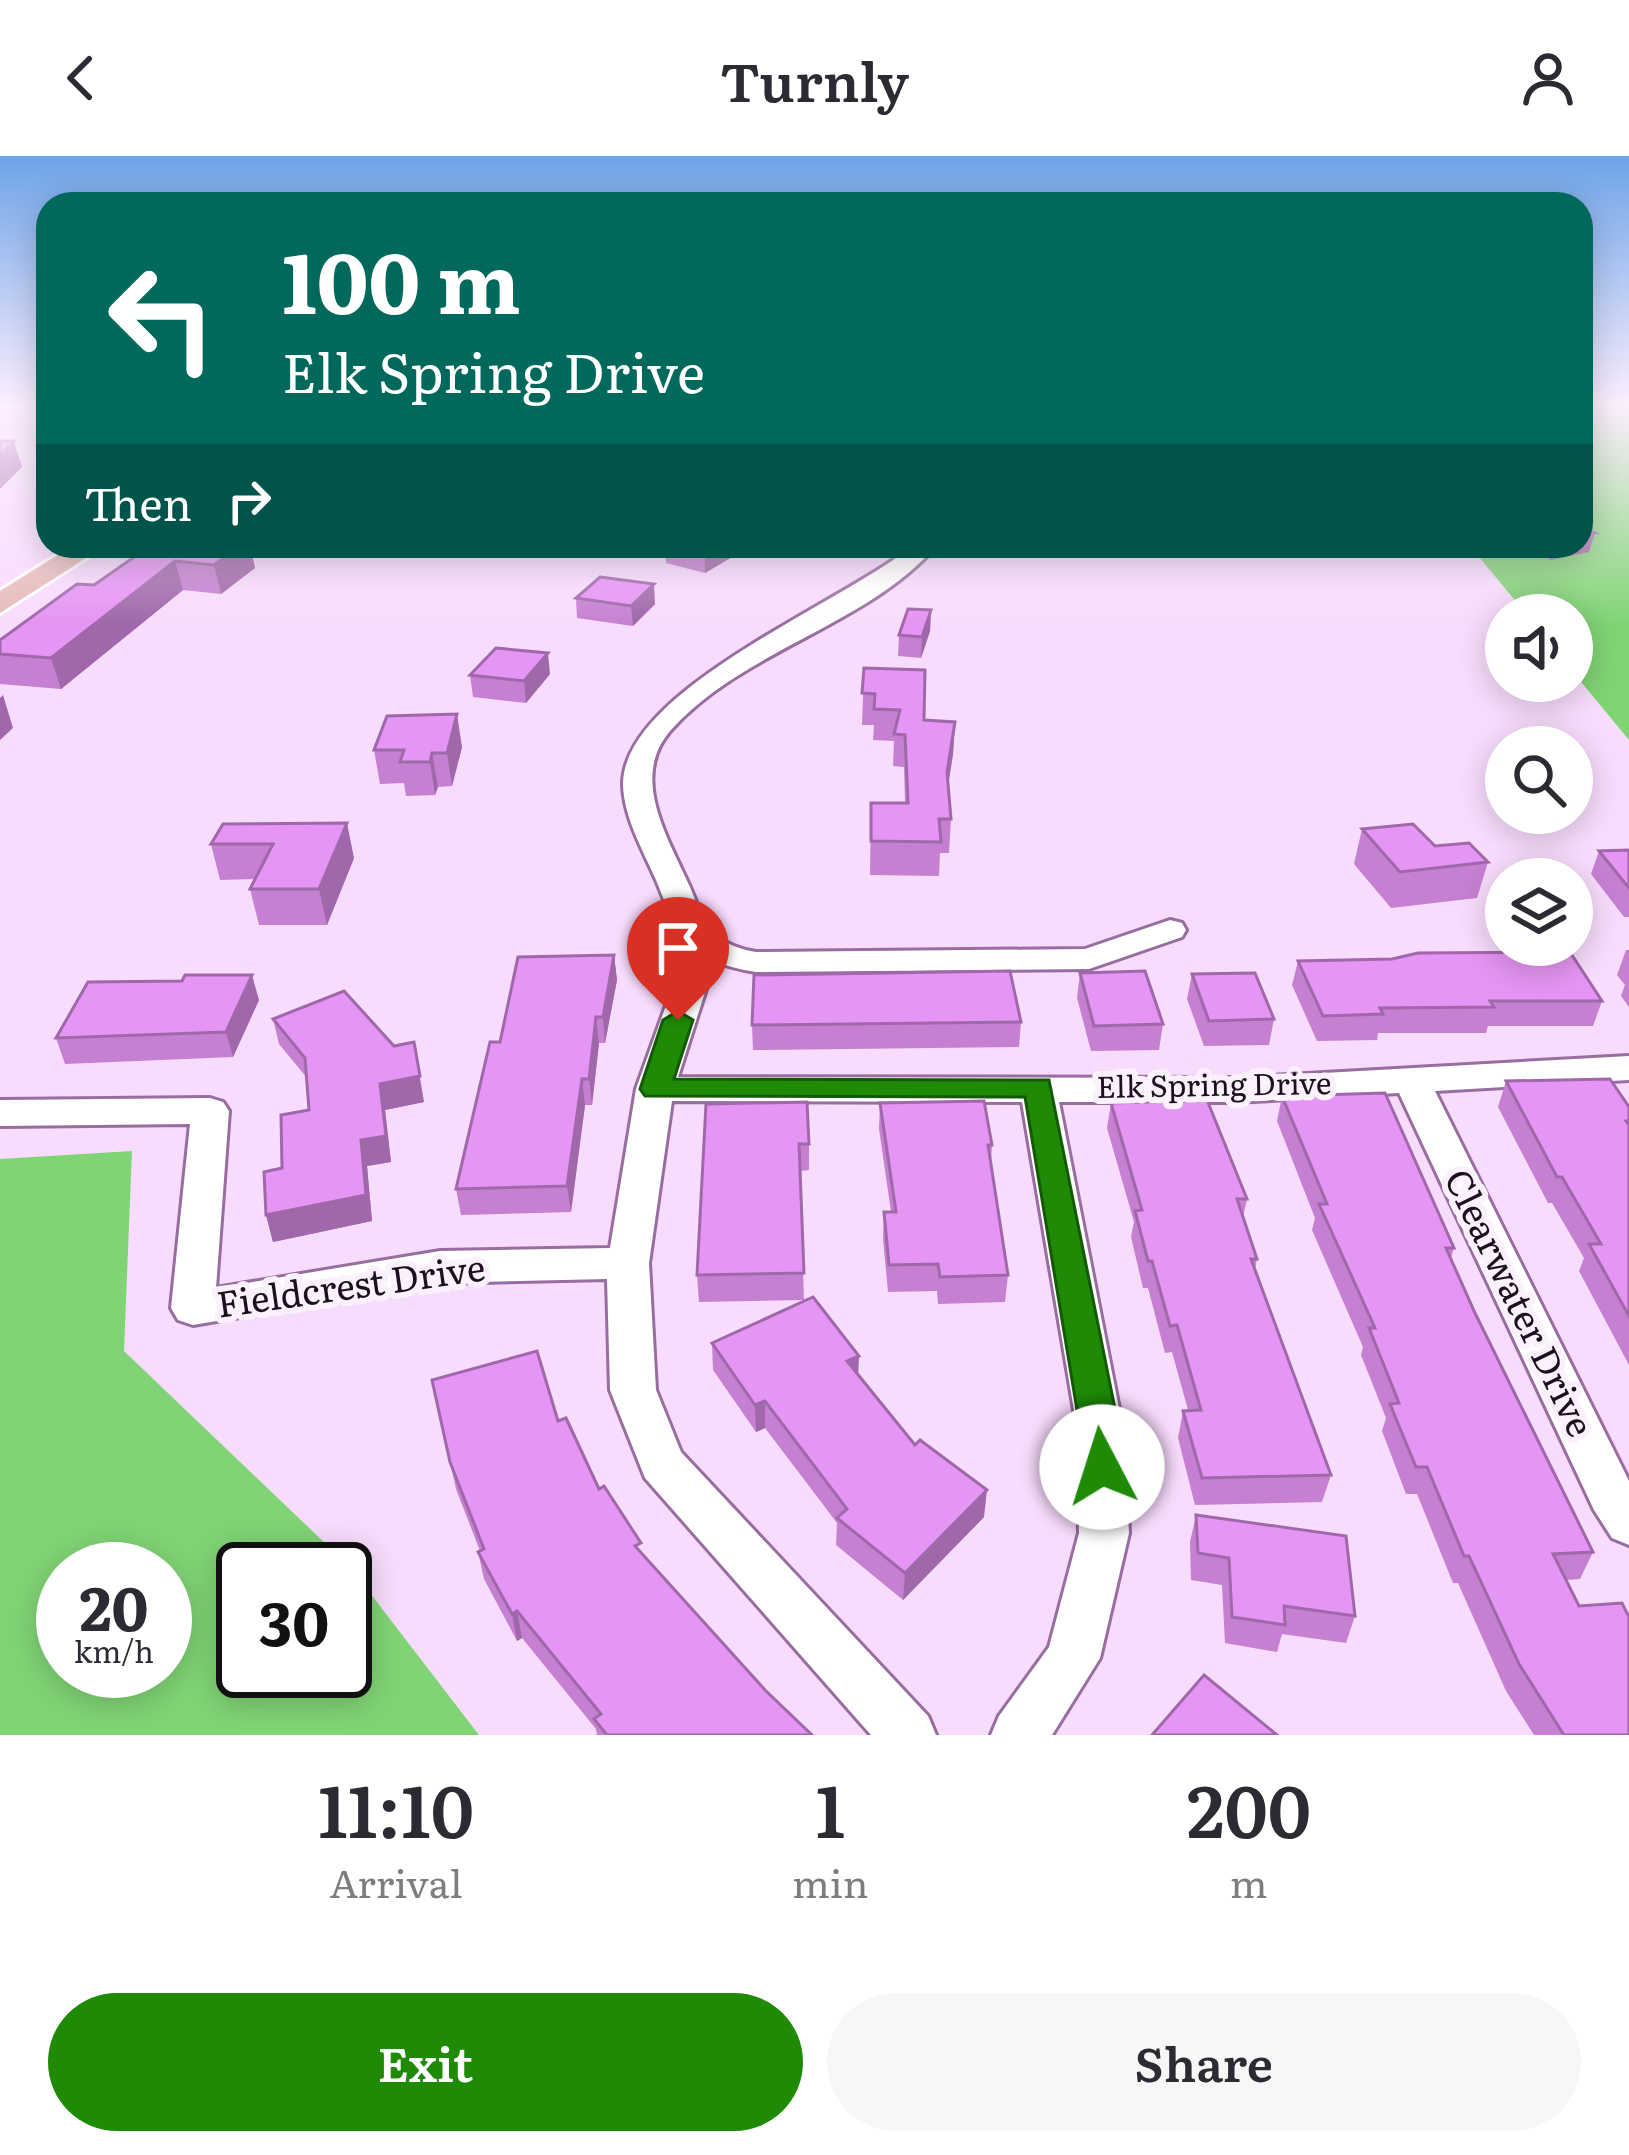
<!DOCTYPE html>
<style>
:root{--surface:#fff;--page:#f7f7f7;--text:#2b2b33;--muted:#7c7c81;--accent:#1e8a06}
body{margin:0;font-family:Literata,serif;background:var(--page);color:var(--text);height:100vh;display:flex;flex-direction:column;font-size:45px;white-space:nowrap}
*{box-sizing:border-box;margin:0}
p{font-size:39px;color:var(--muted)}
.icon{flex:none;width:66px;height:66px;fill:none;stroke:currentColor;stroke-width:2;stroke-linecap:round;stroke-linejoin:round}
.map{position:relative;height:1579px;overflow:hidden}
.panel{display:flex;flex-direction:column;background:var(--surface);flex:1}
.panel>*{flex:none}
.hud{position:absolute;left:36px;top:36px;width:1557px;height:366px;border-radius:36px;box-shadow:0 6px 30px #0003;background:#00695c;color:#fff;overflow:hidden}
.buttons{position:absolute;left:1485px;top:438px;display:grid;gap:24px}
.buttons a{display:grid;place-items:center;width:108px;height:108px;border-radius:50%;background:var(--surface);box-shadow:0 6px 30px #0003;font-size:60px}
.speed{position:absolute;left:36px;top:1386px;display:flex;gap:24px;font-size:60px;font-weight:700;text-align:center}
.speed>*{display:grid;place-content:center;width:156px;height:156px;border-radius:50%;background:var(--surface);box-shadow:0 6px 30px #0003;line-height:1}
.speed small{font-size:30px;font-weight:400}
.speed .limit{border:6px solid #111;border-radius:18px;background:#fff;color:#111}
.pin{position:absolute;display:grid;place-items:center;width:102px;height:102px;color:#fff;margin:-123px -51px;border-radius:50% 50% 50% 0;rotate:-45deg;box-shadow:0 0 12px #0007}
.pin .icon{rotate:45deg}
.me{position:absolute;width:132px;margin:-66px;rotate:355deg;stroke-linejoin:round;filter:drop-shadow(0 0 9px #0008)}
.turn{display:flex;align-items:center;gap:42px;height:252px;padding:0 48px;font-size:54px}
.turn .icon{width:156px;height:156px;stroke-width:2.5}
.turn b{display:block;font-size:84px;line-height:102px}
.then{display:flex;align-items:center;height:114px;padding:0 48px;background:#0003;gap:24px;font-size:45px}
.eta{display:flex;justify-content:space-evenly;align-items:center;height:204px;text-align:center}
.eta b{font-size:72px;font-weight:600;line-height:84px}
.action{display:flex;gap:24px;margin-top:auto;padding:24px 48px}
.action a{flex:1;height:138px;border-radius:72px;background:var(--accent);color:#fff;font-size:48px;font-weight:600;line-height:138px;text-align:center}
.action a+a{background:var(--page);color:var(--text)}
header{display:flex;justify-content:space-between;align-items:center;height:156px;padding:0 48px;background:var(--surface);font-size:54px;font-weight:600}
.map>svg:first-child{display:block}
.green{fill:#81d475;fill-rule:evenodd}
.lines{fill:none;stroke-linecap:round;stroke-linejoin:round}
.minor-casing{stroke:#986da0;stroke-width:6}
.major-casing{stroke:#fff;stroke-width:6}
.minor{fill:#fff;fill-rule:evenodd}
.major{fill:#e6bbb9;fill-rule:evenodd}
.wall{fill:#c580d1}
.shaded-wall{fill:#a068aa}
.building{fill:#e595f3;stroke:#a068aa;stroke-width:3}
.route{fill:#1e8a06;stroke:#145a04;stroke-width:3}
.labels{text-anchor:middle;stroke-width:12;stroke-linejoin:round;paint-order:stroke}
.street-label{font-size:30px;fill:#1f0e22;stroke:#faf1fc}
.near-street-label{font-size:36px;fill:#1f0e22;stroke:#faf1fc}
</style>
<header><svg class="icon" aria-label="back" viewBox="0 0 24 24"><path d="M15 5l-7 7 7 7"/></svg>Turnly<svg class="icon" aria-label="person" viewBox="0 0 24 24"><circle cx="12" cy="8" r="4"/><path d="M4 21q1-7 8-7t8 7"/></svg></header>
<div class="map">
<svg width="1629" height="1579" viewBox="0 0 1629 1579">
<rect width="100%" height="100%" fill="#f8dcfd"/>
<!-- green -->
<g class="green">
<path d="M1581,248h48v336l-57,-69v-56h-45l-57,-69h111z"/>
<path d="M132,995l-8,200 226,216 129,168h-479v-576zM63,1413h102v102h-102zM243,1413h102v102h-102z"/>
</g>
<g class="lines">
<defs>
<g id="minor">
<path d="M912,390h24c-69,80 -194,104 -265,184 -42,47 -3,108 18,155 7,15 13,37 25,49 11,10 28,16 42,18l329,-3 85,-29 12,3 4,7 -4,7 -93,32 -333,3c-65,-10 -77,-34 -100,-92 -13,-30 -32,-62 -33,-95 -1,-95 220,-182 289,-239z"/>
<path d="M690,820l12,3 5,7 -29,91 557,1 394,-22v24l-194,11 194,390v64l-17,-7 -18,-28 -195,-417 -164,9h-176l65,332 5,99 -29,125 -48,77h-61l8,-19 50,-69 30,-114 -1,-99 -56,-332 -350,-1 -23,162 7,127 25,62 247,264 8,19h-65l-226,-257 -35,-88 -3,-111 -167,4 -247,42 -15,-5 -7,-12 19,-184 -190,2v-26l210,-2 13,4 6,9 -13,177 224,-37 170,-3 26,-159 37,-103 5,-7z"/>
</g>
<path id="major" d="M72,390h33l-105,67v-22z"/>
</defs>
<!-- minor casing -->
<use href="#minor" class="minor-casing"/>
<!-- major casing -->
<use href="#major" class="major-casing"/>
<!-- minor -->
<use href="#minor" class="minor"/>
<!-- major -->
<use href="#major" class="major"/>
</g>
<!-- wall -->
<g class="wall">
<path d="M665,390h67v11l-27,16 -39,-10z"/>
<path d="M1522,390h59l8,6 -39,8z"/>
<path d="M139,399h113l3,13 -34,26 -38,-4 -122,99 -61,-5v-44l94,-55z"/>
<path d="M576,442l79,6 -22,22 -56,-8z"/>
<path d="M931,454l-1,21 -9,27 -23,-2 1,-21z"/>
<path d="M864,512l60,52 31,2 -2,32 -5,32 3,33 -2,34h-9l-1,23 -69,-1 1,-72h34l-1,-36 -11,-1 1,-25 -21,-1 1,-15h-12z"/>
<path d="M550,518l-24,29 -53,-6 -3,-22z"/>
<path d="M462,591l-10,39 -14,1 -3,8 -29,1 -2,-13 -24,1 -6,-34z"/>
<path d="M223,668l131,34 -27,67h-68l-9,-36 5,-10 -35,1 -9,-36z"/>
<path d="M1362,673l73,17 53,16 -11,36 -86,10 -37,-44z"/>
<path d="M1629,694v67h-5l-33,-43 8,-23z"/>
<path d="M1626,794h3v57l-8,-11 4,-11 -8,-10z"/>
<path d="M614,799l3,25 -12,63h-6l-7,62h-7l-14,107 -110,3 -5,-26 44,-147z"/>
<path d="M1298,805l304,40 -9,25h-105l-2,7h-108l-1,7 -60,1 -25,-56z"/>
<path d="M1080,817l83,51 -4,26 -68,1 -14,-53z"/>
<path d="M1192,818l82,45 -5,26 -65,1 -17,-47z"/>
<path d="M259,844l-26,57 -168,7 -9,-26z"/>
<path d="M273,863l151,83 -39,8 6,52 -24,4 5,55 -99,21 -7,-27 16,-47 27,-58 -2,-32 -28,-34z"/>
<path d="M1021,866l-2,25 -266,3 -1,-25z"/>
<path d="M1506,925l123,26v258l-50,-94 5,-13 -32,-55h-4l-50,-96z"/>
<path d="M1282,940l172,152 -3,10 24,55 118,239 -13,27 -14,1 63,155h-95l-28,-44 -48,-108h-5l-36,-89h-11l-24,-63 4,-13 -25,-63 2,-8 -51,-117 3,-12 -38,-97z"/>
<path d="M880,947l112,42 -1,16 17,114 -3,27 -67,2 -1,-13 -49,1 -5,-53 1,-27h7l-12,-83z"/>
<path d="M1111,947l136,96 -4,18 14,42 -2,10 76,206 -9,27 -127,3 -17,-67 5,-27 5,-1 -16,-58 -7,1 -17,-65h-5l-12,-51 3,-15 -27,-94z"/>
<path d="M706,948l103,40v26l-9,1 4,129 -105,2 -2,-27z"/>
<path d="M712,1187l146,32 57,70 69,72 -81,83 -67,-55 1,-22 -72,-95 -9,4 -43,-62z"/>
<path d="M432,1224l126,41 84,134 124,136 46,44h-215l-1,-6 -74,-91 -5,3 -33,-62 -6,-27 2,-1 -24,-62z"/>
<path d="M1196,1359l159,101 -9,27 -64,-9 -5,18 -52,-9 -3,-58 -31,-5 -1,-38z"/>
</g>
<!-- shaded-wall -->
<g class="shaded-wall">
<path d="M14,285l8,26 -22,22v-34z"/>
<path d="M1595,377l-6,19 -39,8 4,-14h27v-10z"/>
<path d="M235,390h26l-9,9 3,13 -34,26 -7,-29z"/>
<path d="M718,390h14v11l-27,16v-19z"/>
<path d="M175,405l8,29 -122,99 -10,-31z"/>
<path d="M654,428l1,20 -22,22 -2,-20z"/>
<path d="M931,454l-1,21 -9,27 1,-21z"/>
<path d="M548,497l2,21 -24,29 -2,-22z"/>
<path d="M3,539l10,33 -13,12v-42z"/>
<path d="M457,558l5,33 -10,39 -5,-33z"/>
<path d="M955,566l-2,32 -8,51 2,-33z"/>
<path d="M432,597l6,34 -3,8 -5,-33z"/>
<path d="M347,667l7,35 -27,67 -8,-36z"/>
<path d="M614,799l3,25 -12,63 -2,-26z"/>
<path d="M252,819l7,25 -26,57 -7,-25z"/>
<path d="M596,861l3,26 -7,62 -3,-26z"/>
<path d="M414,886l10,60 -39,8 6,52 -24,4 5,55 -99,21 -7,-27 95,-75 19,-56z"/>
<path d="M582,923l3,26 -14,107 -4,-26z"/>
<path d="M859,1200l-1,26 -11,-21z"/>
<path d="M765,1245v27l-9,4 -1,-27z"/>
<path d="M987,1334l-3,27 -81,83 2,-27z"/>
<path d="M517,1455l5,27 -5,3 -5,-27z"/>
</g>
<!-- building -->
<g class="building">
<path d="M0,285h14l-14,14z"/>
<path d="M1581,371l14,6 -14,3z"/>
<path d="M150,390h90l-26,19 -39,-4 -124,97 -51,-4v-14l77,-56 17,1z"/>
<path d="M674,390h44l-13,8z"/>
<path d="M600,421l54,7 -23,22 -55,-8z"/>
<path d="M908,453l23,1 -9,27 -23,-2z"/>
<path d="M496,492l52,5 -24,28 -54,-6z"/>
<path d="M864,512l61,2 -1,50 31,2 -8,50 4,47h-12l2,23 -70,-1v-38h37l-3,-68 -11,-1 6,-24 -26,-1 1,-15 -13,-1z"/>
<path d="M457,558l-10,39h-15l-2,9h-30l4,-12h-30l13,-34z"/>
<path d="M347,667l-28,66h-69l23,-45h-62l12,-20z"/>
<path d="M1413,668l22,22 34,-3 19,19 -88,10 -38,-43z"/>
<path d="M1629,694v38l-30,-37z"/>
<path d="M1570,796l32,49h-112l4,6 -114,1 3,6 -60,2 -25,-55 94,-2 26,-6z"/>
<path d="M614,799l-11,62h-7l-7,62h-7l-15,107 -111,3 34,-147h10l18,-85z"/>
<path d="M1010,815l11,51 -269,3 2,-50z"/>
<path d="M1145,815l18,53 -69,2 -14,-53z"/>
<path d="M1255,817l19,46 -65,2 -17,-47z"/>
<path d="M185,819h67l-26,57 -170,6 32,-56 94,-1z"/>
<path d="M344,835l50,55 20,-4 6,34 -40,8 6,52 -25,4 5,55 -100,20 -2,-43 18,-4 -1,-53 28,-5 -4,-52 -32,-39z"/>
<path d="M1610,923l19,28v14h-3l3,4v191l-40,-72h12l-39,-67h-5l-51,-96z"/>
<path d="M1385,937l69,155h-8l29,65 118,239 -40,2 26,52 43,-3 7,14v118h-65l-45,-71 -50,-108h-5l-37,-89h-11l-26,-63 9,-1 -30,-75h6l-56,-124h8l-45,-108z"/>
<path d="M1207,944l40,99h-10l20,60h-6l80,216 -129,3 -19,-67 18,-1 -24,-85 -7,1 -18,-65h-4l-13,-50 7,-1 -31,-107z"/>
<path d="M984,945l8,44h-4l20,130 -68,2 -2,-13 -49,1 -5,-53h12l-16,-109z"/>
<path d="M807,946l2,42h-10l5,129 -107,2 9,-171z"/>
<path d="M813,1141l46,59 -12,5 68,84 5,-5 67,50 -82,83 -68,-55 10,-9 -82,-108 -10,4 -43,-62z"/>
<path d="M537,1195l21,70 8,-3 33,71 5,-3 37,57 -6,3 131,145 46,44h-205l-13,-16 7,-5 -84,-103 -5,3 -34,-62 6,-3 -34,-87 -18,-82z"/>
<path d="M1196,1359l150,21 9,80 -71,-10 1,19 -53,-8 -3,-59 -31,-5z"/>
<path d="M1204,1519l73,60h-125z"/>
</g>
<!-- sky -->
<linearGradient id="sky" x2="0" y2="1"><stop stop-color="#6da3e8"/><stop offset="0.53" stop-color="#fceffe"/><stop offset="1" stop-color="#fceffe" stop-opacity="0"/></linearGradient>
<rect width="1629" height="469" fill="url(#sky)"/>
<!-- route -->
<path class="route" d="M678,855l15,9 -19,59 375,1 71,354 1,33 -5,12 -14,5 -14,-5 -6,-12 -1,-33 -56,-337 -380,-1 -5,-7 23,-69z"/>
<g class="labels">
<!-- street labels -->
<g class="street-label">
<text transform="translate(1214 930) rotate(-1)" y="10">Elk Spring Drive</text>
</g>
<!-- near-street labels -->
<g class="near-street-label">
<text transform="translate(351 1130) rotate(-8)" y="13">Fieldcrest Drive</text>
<text transform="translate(1519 1147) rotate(64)" y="13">Clearwater Drive</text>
</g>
</g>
</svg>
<div class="buttons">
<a><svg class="icon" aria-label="sound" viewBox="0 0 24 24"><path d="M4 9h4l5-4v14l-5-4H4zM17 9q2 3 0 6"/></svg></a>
<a><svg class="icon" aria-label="search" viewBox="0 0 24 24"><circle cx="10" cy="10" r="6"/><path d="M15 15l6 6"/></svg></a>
<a><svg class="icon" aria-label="layers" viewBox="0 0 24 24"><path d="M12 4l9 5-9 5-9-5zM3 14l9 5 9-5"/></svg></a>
</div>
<div class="speed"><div>20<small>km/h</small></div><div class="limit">30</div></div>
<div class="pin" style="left:678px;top:864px;background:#d93025"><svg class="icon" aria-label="arrive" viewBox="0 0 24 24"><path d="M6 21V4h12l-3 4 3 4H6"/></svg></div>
<svg class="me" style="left:1102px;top:1311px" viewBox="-20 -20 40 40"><circle r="19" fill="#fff"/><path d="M0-13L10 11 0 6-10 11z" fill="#1e8a06"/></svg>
<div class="hud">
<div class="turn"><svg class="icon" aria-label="left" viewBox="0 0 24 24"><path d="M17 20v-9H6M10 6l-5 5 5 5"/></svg><div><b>100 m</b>Elk Spring Drive</div></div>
<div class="then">Then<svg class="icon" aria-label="right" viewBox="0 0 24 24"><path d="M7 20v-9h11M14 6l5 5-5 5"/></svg></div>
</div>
</div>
<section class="panel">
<div class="eta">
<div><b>11:10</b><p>Arrival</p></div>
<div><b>1</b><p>min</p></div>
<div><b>200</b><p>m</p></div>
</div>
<div class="action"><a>Exit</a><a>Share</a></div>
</section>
